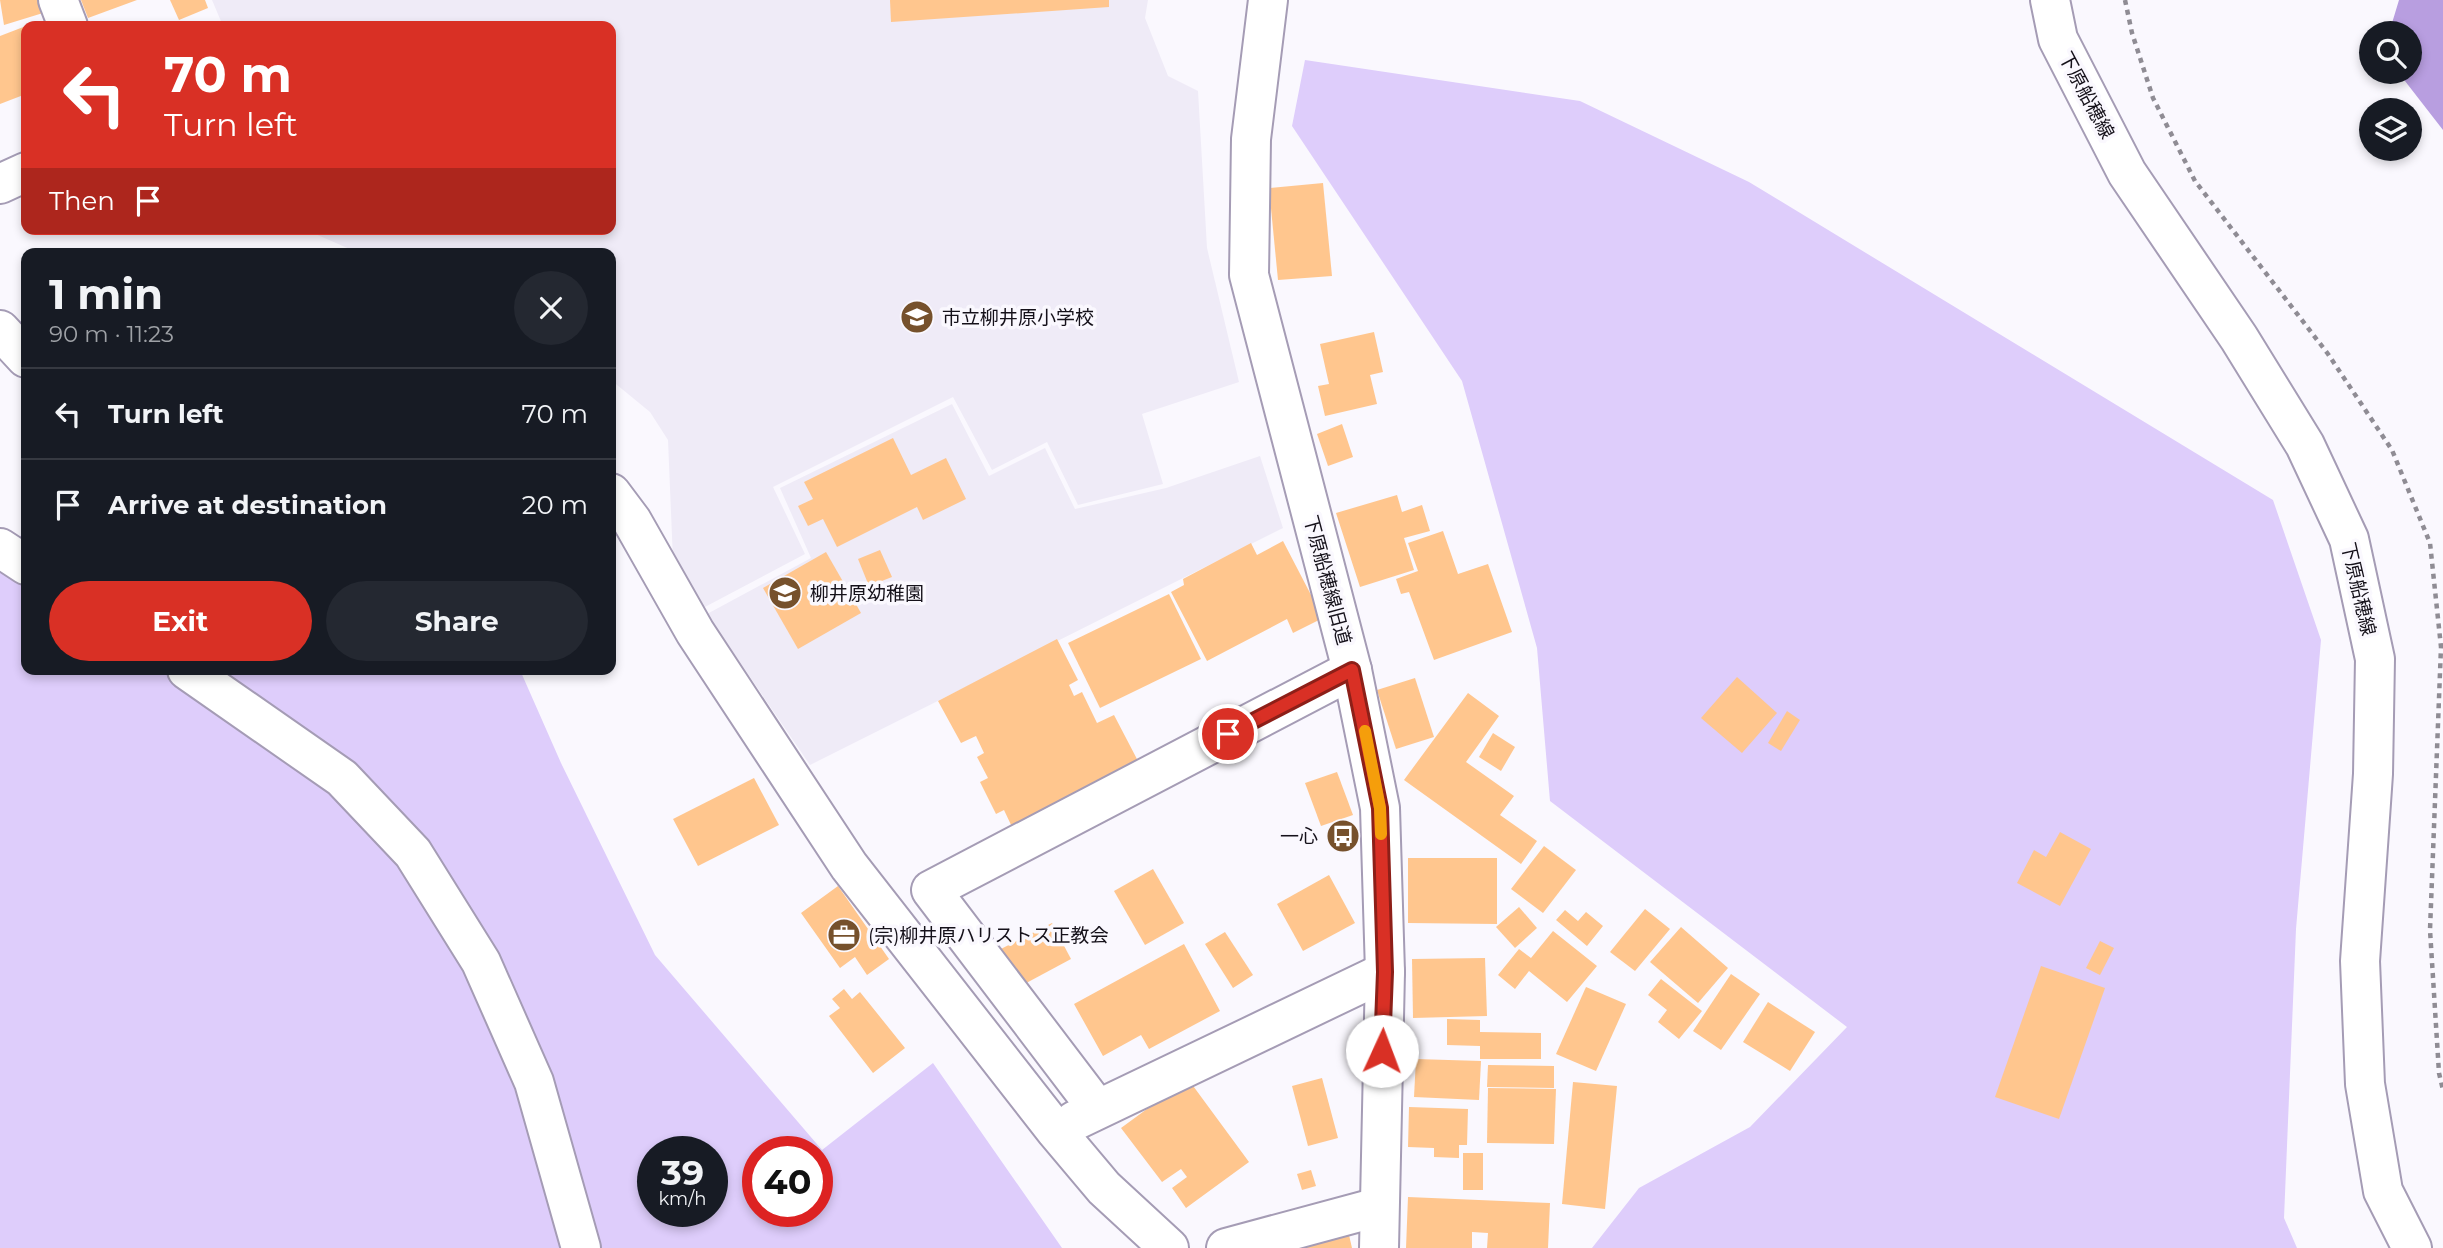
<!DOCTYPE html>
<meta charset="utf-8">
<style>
:root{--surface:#171b24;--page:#242831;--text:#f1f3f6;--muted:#9ea1a6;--line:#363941;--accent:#d93025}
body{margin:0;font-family:Montserrat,"Noto Sans JP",sans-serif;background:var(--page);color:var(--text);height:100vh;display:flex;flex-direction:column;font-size:26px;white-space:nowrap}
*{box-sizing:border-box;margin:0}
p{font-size:23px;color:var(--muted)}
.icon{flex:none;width:38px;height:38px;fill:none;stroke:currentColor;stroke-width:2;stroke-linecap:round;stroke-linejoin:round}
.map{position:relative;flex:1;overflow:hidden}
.panel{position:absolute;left:21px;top:248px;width:595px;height:427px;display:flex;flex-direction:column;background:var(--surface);border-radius:14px;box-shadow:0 4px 10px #0003}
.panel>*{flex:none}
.guide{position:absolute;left:21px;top:21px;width:595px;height:214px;border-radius:14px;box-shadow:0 4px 10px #0003;background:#d93025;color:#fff;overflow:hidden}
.controls{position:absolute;left:2359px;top:21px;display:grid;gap:14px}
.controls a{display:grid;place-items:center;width:63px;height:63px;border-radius:50%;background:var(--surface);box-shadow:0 4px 10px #0003;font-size:35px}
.speed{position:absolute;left:637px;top:1136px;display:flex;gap:14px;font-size:35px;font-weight:700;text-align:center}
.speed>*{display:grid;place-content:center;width:91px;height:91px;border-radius:50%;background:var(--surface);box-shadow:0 4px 10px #0003;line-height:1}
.speed small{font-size:18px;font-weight:400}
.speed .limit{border:10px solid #d22;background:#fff;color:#111}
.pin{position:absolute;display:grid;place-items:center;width:60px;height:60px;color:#fff;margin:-30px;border:4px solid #fff;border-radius:50%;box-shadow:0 2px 7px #0007}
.me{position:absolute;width:77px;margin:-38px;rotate:2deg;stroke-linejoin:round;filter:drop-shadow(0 0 5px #0008)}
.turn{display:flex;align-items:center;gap:24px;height:147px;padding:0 28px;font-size:32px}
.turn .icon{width:91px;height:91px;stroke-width:2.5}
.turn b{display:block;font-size:49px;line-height:60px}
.then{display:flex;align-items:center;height:66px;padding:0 28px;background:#0003;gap:14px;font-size:26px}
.round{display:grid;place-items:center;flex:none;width:74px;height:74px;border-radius:37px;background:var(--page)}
.headline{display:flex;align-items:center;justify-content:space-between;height:119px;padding:0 28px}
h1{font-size:42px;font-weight:700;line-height:52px}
.primary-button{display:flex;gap:14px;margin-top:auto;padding:14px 28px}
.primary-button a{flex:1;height:80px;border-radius:42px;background:var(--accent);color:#fff;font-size:28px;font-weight:700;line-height:80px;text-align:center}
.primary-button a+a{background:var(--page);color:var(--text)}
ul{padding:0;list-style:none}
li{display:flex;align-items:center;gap:21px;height:91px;padding:0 28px;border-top:2px solid var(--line)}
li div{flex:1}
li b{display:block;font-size:26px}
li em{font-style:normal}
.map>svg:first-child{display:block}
.built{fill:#efebf7}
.green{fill:#decdfb;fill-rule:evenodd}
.water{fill:#b89ee0}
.building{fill:#ffc68e}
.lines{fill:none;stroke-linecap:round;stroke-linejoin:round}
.minor-casing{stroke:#a59cb5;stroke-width:42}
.major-casing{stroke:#a59cb5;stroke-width:42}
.path{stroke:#8f8c94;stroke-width:4.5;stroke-dasharray:5 5;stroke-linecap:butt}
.minor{stroke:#fff;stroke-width:38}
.major{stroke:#fff;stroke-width:38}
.route-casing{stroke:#8d1f18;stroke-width:18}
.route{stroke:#d93025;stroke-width:12}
.slow{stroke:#f59e0b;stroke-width:12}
.labels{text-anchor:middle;stroke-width:7;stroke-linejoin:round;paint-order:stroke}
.street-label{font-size:19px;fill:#15111a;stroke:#faf8fe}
.poi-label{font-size:19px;fill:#15111a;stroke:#faf8fe;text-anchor:start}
</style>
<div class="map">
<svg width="2443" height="1248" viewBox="0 0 2443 1248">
<rect width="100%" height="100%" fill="#faf8fe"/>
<!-- built -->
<g class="built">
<path d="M212,0h936l-3,18 23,58 30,15 9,157 32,134 -97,32 21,70 -85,21 -31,-63 -55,28 -39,-73 -180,90 32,67 -102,54 -30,-48 -5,-120 -18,-28 -39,-32v-126h-250l-57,-25h307v-203h-388z"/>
<path d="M952,404l37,72 56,-28 30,61 91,-21 94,-32 23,72 -473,237 -103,-151 104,-56 -31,-70z"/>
</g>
<!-- green -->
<g class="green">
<path d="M1305,60l275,41 169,81 524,318 48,140 -25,289 -12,289 13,30h-705l47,-60 111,-61 97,-100 -297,-226 -13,-153 -75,-267 -170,-255z"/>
<path d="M26,535v135h494l41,93 94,192 167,195 111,-87 129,185h-1062v-709zM653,1152h59v59h-59zM758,1152h59v59h-59z"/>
</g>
<!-- water -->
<path class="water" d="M2399,0h44v130l-45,-58h12v-39h-21z"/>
<!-- building -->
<g class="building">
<path d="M0,0h38l5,13 -39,12z"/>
<path d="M81,0h56l-49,18z"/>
<path d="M170,0h35l3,8 -29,12z"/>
<path d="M890,0h219v7l-218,15z"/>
<path d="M26,26v68l-26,10v-68z"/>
<path d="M1323,183l9,93 -54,4 -9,-92z"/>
<path d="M1374,332l9,40 -13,3 7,29 -52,12 -7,-30 11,-2 -9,-40z"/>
<path d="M1342,424l11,33 -25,9 -11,-32z"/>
<path d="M893,438l18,37 35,-17 20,41 -43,21 -6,-13 -80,40 -14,-28 -15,7 -10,-20 15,-7 -9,-17z"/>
<path d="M1397,495l5,17 20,-7 8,26 -26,7 10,32 -54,17 -24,-74z"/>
<path d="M1443,531l15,43 30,-10 24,68 -78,28 -25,-68 -8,2 -5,-15 22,-8 -10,-28z"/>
<path d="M1283,541l40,77 -30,15 -6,-14 -80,42 -36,-69 13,-7 -1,-6 68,-36 6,12z"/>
<path d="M880,550l12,27 -23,9 -11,-27z"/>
<path d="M826,552l35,61 -63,36 -35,-61z"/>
<path d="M1169,594l32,65 -101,49 -32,-65z"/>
<path d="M1057,639l21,41 -9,5 5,11 8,-4 15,31 17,-8 24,46 -126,66 -8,-17 -8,4 -16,-32 8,-4 -11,-21 7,-4 -8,-17 -15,7 -23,-42z"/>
<path d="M1737,677l40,36 -35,40 -41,-35z"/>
<path d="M1415,678l19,59 -38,12 -19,-59z"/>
<path d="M1468,693l31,23 -33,46 48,34 -14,19 37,26 -16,23 -117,-84z"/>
<path d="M1787,711l13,9 -19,31 -13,-8z"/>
<path d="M1493,733l22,14 -14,24 -22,-14z"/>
<path d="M1337,772l16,43 -32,11 -16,-43z"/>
<path d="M754,778l25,47 -81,41 -25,-47z"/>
<path d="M2060,832l31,17 -31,57 -43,-23 17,-33 12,7z"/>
<path d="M1544,846l32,24 -33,43 -32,-24z"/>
<path d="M1408,858h89v66l-89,-1z"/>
<path d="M1153,869l31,54 -39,22 -31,-54z"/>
<path d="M1329,875l26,48 -52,28 -26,-47z"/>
<path d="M838,886l51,73 -22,16 -12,-18 -15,11 -39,-55z"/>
<path d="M1519,907l18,21 -22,20 -19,-21z"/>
<path d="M1645,909l25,20 -35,42 -25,-19z"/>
<path d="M1565,910l13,11 8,-9 17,14 -16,20 -31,-26z"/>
<path d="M1052,923l19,36 -54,29 -20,-37z"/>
<path d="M1681,927l47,41 -30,35 -48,-41z"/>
<path d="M1553,931l44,35 -30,36 -38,-31 -14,18 -17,-14 21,-26 12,9z"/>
<path d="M1225,932l28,43 -20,13 -28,-44z"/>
<path d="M2100,941l14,7 -14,27 -14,-7z"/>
<path d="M1184,944l36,67 -71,38 -8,-14 -38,21 -29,-52z"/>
<path d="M1485,958l2,58 -74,2 -1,-59z"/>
<path d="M2041,966l64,22 -46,131 -64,-22z"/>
<path d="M1731,974l29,20 -39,56 -28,-19z"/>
<path d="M1661,979l41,32 -23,28 -21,-17 9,-12 -19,-15z"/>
<path d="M1586,987l40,17 -30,67 -40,-17z"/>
<path d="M844,989l8,10 8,-7 45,56 -32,25 -44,-57 11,-8 -8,-9z"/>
<path d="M1768,1002l47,30 -25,39 -47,-29z"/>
<path d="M1447,1019l33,1v12l61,1v26h-61v-13l-33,-1z"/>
<path d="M1416,1059l65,2 -2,39 -65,-3z"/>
<path d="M1488,1065l66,1v22l-67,-1z"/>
<path d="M1322,1078l16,60 -30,8 -16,-60z"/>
<path d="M1188,1079l61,83 -63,46 -14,-20 15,-11 -6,-8 -19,13 -41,-54z"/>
<path d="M1573,1082l44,4 -12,123 -43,-5z"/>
<path d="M1488,1088l68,1 -2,55 -67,-1z"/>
<path d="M1409,1107l59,2 -1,36h-8v13l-25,-1v-9l-26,-1z"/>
<rect x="1463" y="1153" width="20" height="37"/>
<path d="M1311,1170l5,16 -14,4 -5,-16z"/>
<path d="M1408,1197l142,6 -2,45h-61l1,-15 -16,-1v16h-66z"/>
<path d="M1349,1235l3,13h-50l-1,-1z"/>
</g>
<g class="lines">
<defs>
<g id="minor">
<path d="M58,0l10,26"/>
<path d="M1268,0l-17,139 -2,136 103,395 28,138 5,164 -6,276"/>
<path d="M0,184l26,-12"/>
<path d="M0,330l26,28"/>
<path d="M611,493l21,28 63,111 154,234 207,265 48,57 65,60"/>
<path d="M0,548l26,17"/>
<path d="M187,670l155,108 71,75 68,109 53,120 47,166"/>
<path d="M1096,1107l-165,-217 421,-220"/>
<path d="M1074,1121l311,-149"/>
<path d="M1226,1248l152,-41"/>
</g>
<path id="major" d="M2050,0l8,39 69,134 112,165 66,107 44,94 26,120 -2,115 -13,187 5,123 18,107 29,57"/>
</defs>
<!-- minor casing -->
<use href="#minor" class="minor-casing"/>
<!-- major casing -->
<use href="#major" class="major-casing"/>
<!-- path -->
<path class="path" d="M2125,0l7,33 21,65 42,83 133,173 64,96 38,93 11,104 -11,283 9,143 4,17"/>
<!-- minor -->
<use href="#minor" class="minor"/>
<!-- major -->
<use href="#major" class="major"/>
</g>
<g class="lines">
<defs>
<path id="route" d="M1228,734l124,-64 28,138 5,164 -3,79"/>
</defs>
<!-- route casing -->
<use href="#route" class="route-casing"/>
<!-- route -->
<use href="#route" class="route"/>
<!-- slow -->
<path class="slow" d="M1365,731l15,77 1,26"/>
</g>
<!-- icons -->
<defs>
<symbol id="school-disc" viewBox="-11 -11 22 22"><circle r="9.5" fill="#76512c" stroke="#faf8fe"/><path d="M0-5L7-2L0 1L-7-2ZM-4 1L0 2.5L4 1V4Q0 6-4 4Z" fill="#fff"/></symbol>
<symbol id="bus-disc" viewBox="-11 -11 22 22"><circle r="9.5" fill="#76512c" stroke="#faf8fe"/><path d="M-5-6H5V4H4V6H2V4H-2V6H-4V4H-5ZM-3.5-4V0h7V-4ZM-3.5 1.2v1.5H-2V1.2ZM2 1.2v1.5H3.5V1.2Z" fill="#fff"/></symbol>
<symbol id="office-disc" viewBox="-11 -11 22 22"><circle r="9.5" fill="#76512c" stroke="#faf8fe"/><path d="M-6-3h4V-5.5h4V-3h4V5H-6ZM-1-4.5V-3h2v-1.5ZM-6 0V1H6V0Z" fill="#fff"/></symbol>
</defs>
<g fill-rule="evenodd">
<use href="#school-disc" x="898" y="298" width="38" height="38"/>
<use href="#school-disc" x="766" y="574" width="38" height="38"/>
<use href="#bus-disc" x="1324" y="817" width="38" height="38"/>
<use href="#office-disc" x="825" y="916" width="38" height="38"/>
</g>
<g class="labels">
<!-- street labels -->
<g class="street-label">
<text transform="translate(2087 95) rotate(62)" y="7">下原船穂線</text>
<text transform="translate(1328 580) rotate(75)" y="7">下原船穂線旧道</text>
<text transform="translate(2359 589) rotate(77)" y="7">下原船穂線</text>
</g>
<!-- poi labels -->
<g class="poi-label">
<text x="942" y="324">市立柳井原小学校</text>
<text x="810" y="600">柳井原幼稚園</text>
<text x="1318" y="843" text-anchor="end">一心</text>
<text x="868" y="942">(宗)柳井原ハリストス正教会</text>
</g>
</g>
</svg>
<div class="controls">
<a><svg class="icon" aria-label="search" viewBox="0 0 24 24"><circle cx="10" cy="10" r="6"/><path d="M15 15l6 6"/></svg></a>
<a><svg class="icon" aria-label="layers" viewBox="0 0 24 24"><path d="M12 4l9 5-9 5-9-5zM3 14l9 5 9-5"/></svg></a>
</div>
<div class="speed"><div>39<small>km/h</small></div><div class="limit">40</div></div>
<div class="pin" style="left:1228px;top:734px;background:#d93025"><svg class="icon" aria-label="arrive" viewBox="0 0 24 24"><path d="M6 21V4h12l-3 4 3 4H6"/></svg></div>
<svg class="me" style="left:1382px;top:1051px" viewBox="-20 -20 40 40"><circle r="19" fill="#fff"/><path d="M0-13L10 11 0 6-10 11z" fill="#d93025"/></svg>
<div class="guide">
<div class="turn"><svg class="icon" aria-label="left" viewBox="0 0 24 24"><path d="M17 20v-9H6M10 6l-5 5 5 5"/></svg><div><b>70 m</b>Turn left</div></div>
<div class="then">Then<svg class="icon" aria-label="arrive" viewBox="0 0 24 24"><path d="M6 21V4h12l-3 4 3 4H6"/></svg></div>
</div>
<section class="panel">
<div class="headline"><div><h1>1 min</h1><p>90 m · 11:23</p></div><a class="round"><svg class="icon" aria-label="close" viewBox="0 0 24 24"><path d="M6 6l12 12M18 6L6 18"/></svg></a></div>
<ul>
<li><svg class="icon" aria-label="left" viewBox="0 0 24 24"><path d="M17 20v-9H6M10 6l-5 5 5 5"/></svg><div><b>Turn left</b></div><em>70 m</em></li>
<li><svg class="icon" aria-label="arrive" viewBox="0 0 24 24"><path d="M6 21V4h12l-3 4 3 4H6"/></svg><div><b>Arrive at destination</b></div><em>20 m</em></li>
</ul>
<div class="primary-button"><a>Exit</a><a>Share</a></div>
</section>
</div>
